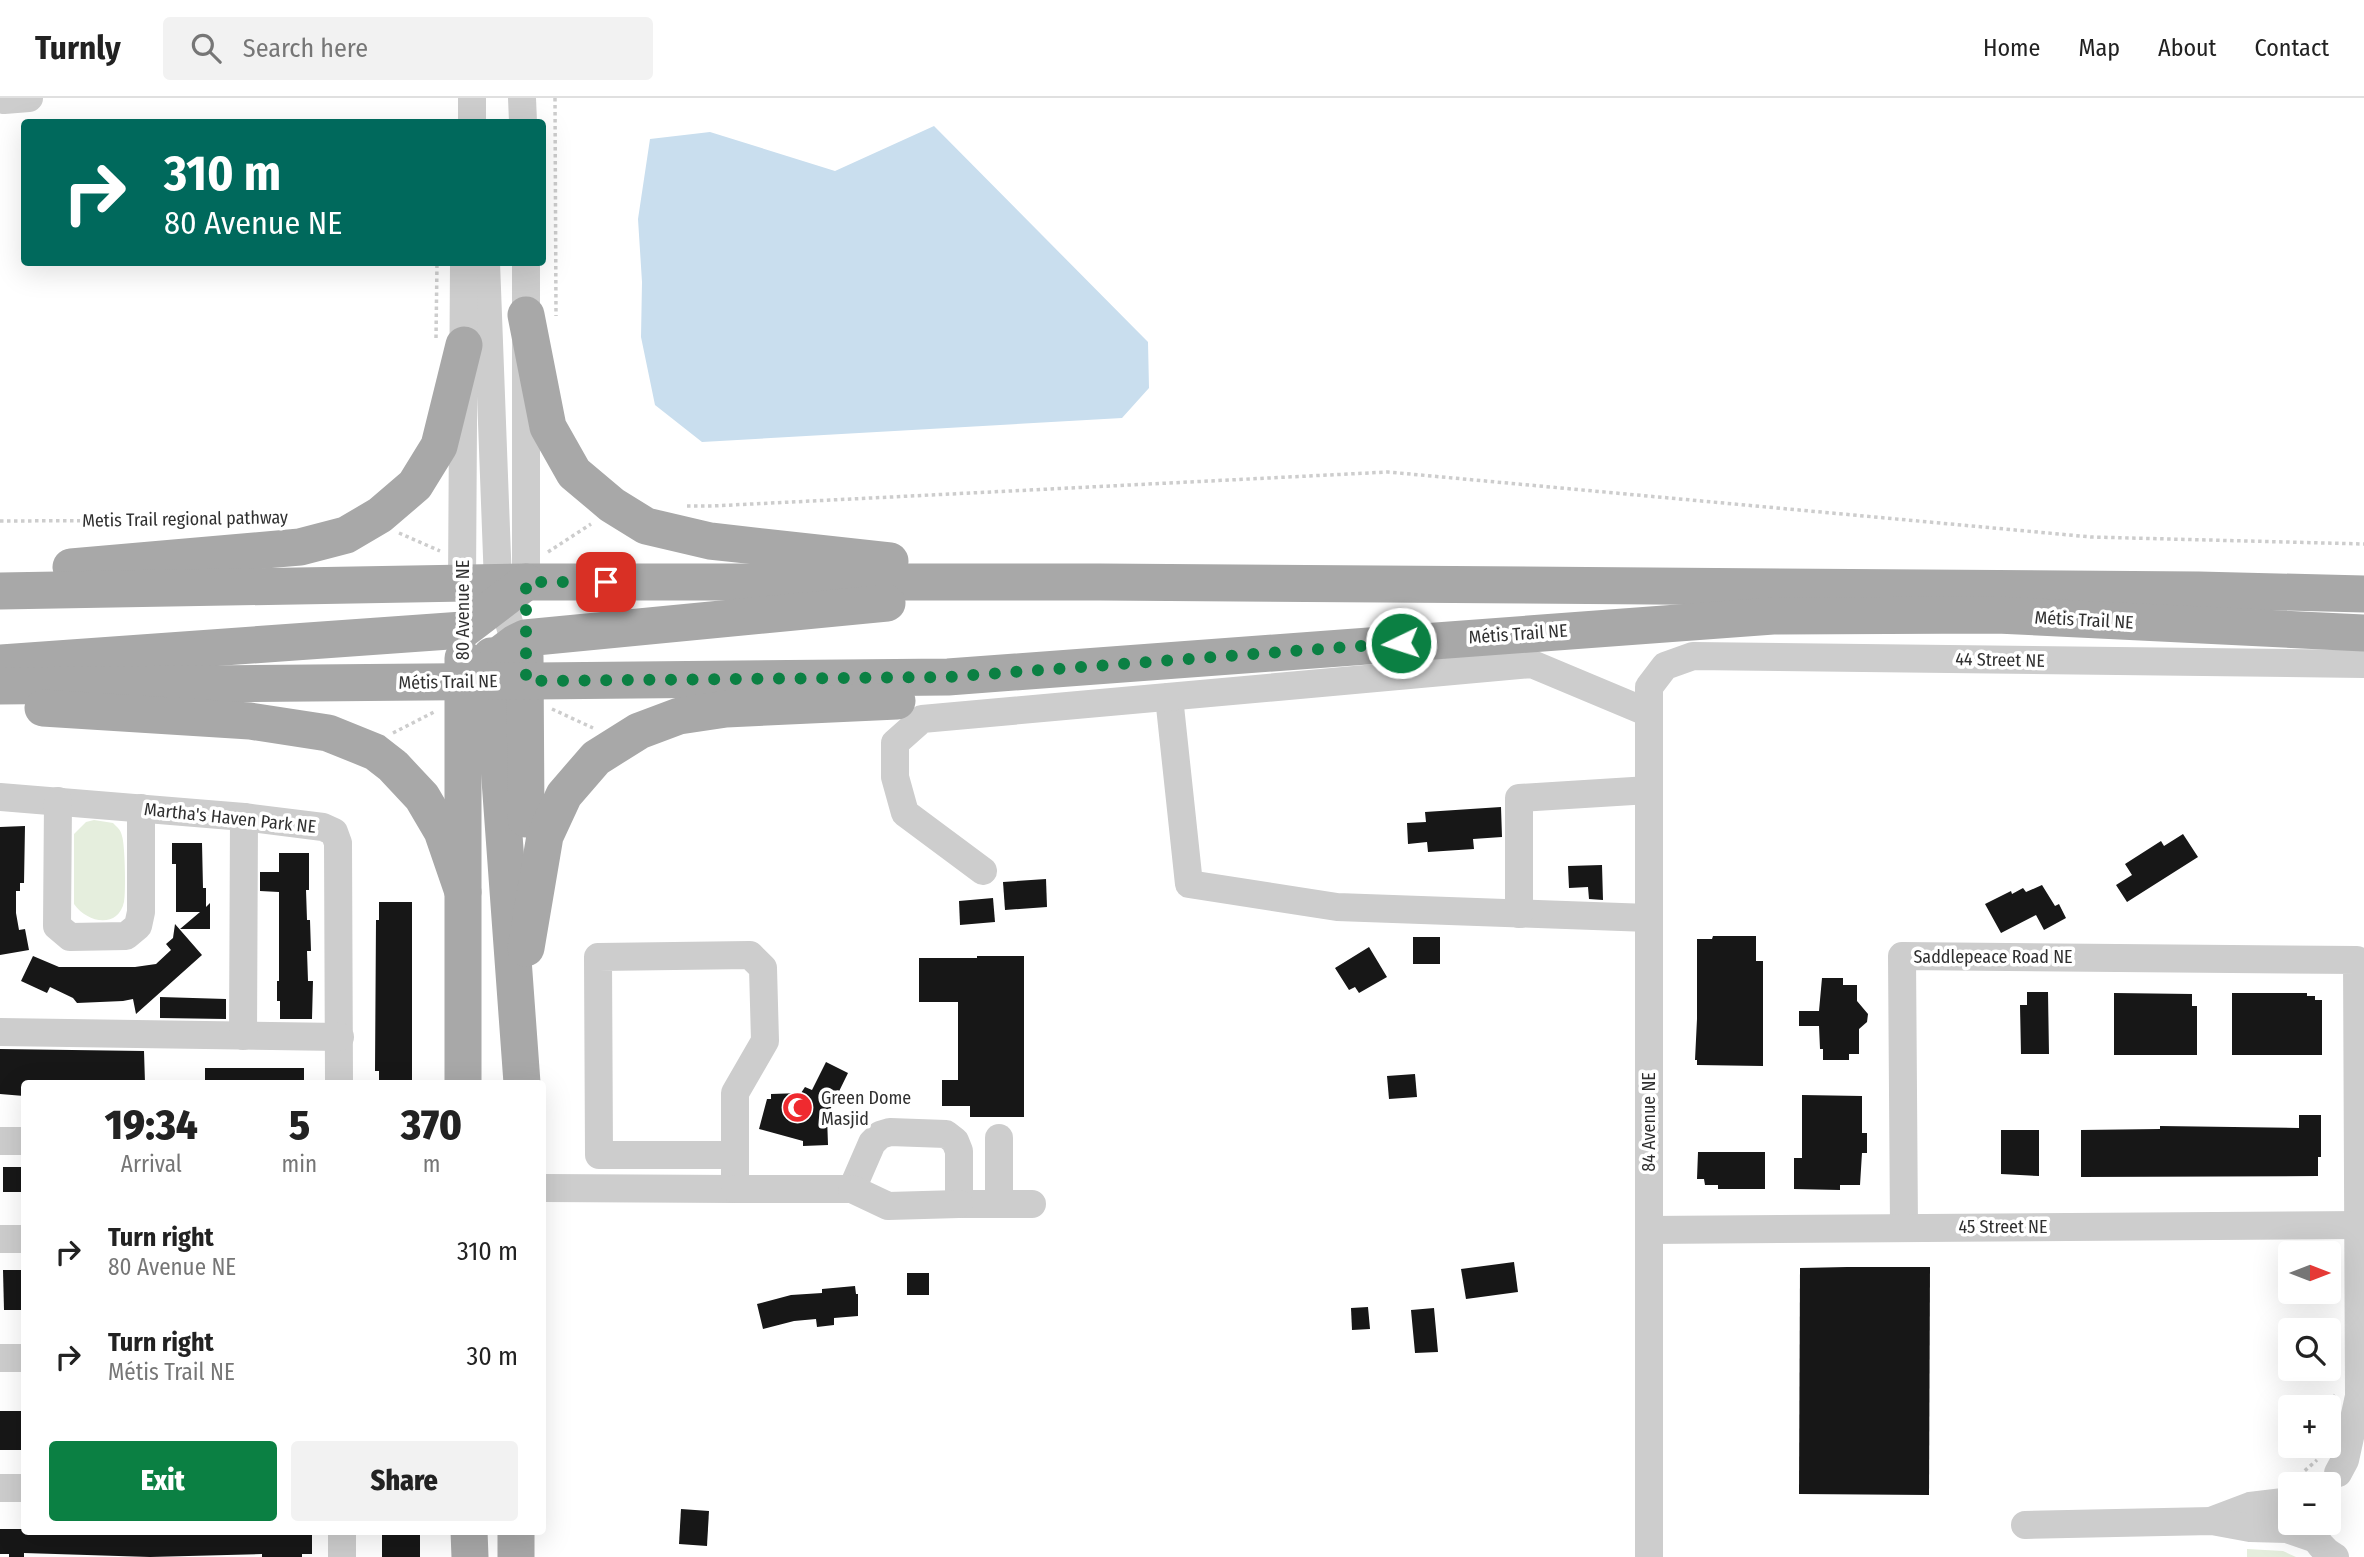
<!DOCTYPE html>
<meta charset="utf-8">
<style>
:root{--surface:#fff;--page:#f2f2f2;--text:#222;--muted:#767676;--line:#e0e0e0;--accent:#0b8043}
body{margin:0;font-family:"Fira Sans Condensed",sans-serif;background:var(--page);color:var(--text);height:100vh;display:flex;flex-direction:column;font-size:26px;white-space:nowrap}
*{box-sizing:border-box;margin:0}
p{font-size:23px;color:var(--muted)}
.icon{flex:none;width:38px;height:38px;fill:none;stroke:currentColor;stroke-width:2;stroke-linecap:round;stroke-linejoin:round}
.map{position:relative;flex:1;overflow:hidden}
.drawer{position:absolute;left:21px;top:982px;width:525px;height:455px;display:flex;flex-direction:column;background:var(--surface);border-radius:7px;box-shadow:0 7px 28px #0002}
.drawer>*{flex:none}
.guide{position:absolute;left:21px;top:21px;width:525px;height:147px;border-radius:7px;box-shadow:0 7px 28px #0002;background:#00695c;color:#fff;overflow:hidden}
.needle{width:46px;rotate:90deg}
.fabs{position:absolute;left:2278px;top:1143px;display:grid;gap:14px}
.fabs a{display:grid;place-items:center;width:63px;height:63px;border-radius:7px;background:var(--surface);box-shadow:0 7px 28px #0002;font-size:35px}
.pin{position:absolute;display:grid;place-items:center;width:60px;height:60px;color:#fff;margin:-30px;border-radius:14px;box-shadow:0 4px 10px #0006}
.me{position:absolute;width:77px;margin:-38px;rotate:266deg;stroke-linejoin:round;filter:drop-shadow(0 0 5px #0008)}
.turn{display:flex;align-items:center;gap:24px;height:147px;padding:0 28px;font-size:32px}
.turn .icon{width:91px;height:91px;stroke-width:2.5}
.turn b{display:block;font-size:49px;line-height:60px}
.eta{display:flex;justify-content:space-evenly;align-items:center;height:119px;text-align:center}
.eta b{font-size:42px;font-weight:800;line-height:49px}
.action{display:flex;gap:14px;margin-top:auto;padding:14px 28px}
.action a{flex:1;height:80px;border-radius:7px;background:var(--accent);color:#fff;font-size:28px;font-weight:800;line-height:80px;text-align:center}
.action a+a{background:var(--page);color:var(--text)}
ul{padding:0;list-style:none}
li{display:flex;align-items:center;gap:21px;height:105px;padding:0 28px}
li div{flex:1}
li b{display:block;font-size:26px}
li em{font-style:normal}
header{display:flex;align-items:center;gap:42px;box-sizing:border-box;height:98px;padding:0 35px;background:var(--surface);border-bottom:2px solid var(--line)}
header strong{font-size:33px}
nav{display:flex;gap:38px;margin-inline-start:auto;font-size:24px}
.search{width:490px;height:63px;background:var(--page);display:flex;align-items:center;gap:18px;box-sizing:border-box;padding:0 24px;border-radius:7px;color:var(--muted);font-size:26px}
.map>svg:first-child{display:block}
.green{fill:#e5eedd}
.water{fill:#c9deee}
.building{fill:#171717}
.lines{fill:none;stroke-linecap:round;stroke-linejoin:round}
.path{stroke:#cdcdcd;stroke-width:3.5;stroke-dasharray:3.5 3.5;stroke-linecap:butt}
.minor{stroke:#cdcdcd;stroke-width:28}
.major{stroke:#a8a8a8;stroke-width:37}
.route{stroke:#0b8043;stroke-width:12;stroke-dasharray:0 21.6}
.labels{text-anchor:middle;stroke-width:7;stroke-linejoin:round;paint-order:stroke}
.street-label{font-size:18px;fill:#303030;stroke:#fff}
.poi-label{font-size:18px;fill:#303030;stroke:#fff;text-anchor:start}
</style>
<header>
<strong>Turnly</strong>
<div class="search"><svg class="icon" aria-label="search" viewBox="0 0 24 24"><circle cx="10" cy="10" r="6"/><path d="M15 15l6 6"/></svg>Search here</div>
<nav><a>Home</a><a>Map</a><a>About</a><a>Contact</a></nav>
</header>
<div class="map">
<svg width="2364" height="1459" viewBox="0 0 2364 1459">
<rect width="100%" height="100%" fill="#fff"/>
<!-- green -->
<g class="green">
<path d="M94,722l19,3c4,4 8,7 9,13 3,8 4,57 2,66 -6,27 -37,21 -50,2v-70l12,-12z"/>
<path d="M2247,1451l36,2 13,6h-49z"/>
</g>
<!-- water -->
<path class="water" d="M934,28l214,216 1,46 -27,30 -420,24 -47,-37 -14,-68 1,-55 -4,-63 12,-80 60,-7 125,39z"/>
<!-- building -->
<g class="building">
<path d="M1501,709l1,30 -29,2 1,10 -46,3 -1,-10 -19,2 -1,-21 19,-1 -1,-10z"/>
<path d="M25,728l-1,57h-4v8h-4v22l3,17 6,-1 4,21 -29,5v-128z"/>
<path d="M2183,736l15,23 -71,45 -11,-17 16,-10 -7,-11 36,-23 3,5z"/>
<path d="M172,745h30l1,45h3v19l4,-4v26h-30l20,-17h-24v-48h-4z"/>
<path d="M279,755h30v37h-3l1,30h3l1,31h-4l1,30h5l-1,38h-32v-18h-3v-20h2v-89l-19,-1v-19h19z"/>
<path d="M1602,767l1,35 -14,-1 -1,-12 -19,1 -1,-22z"/>
<path d="M1046,781l1,28 -42,3 -2,-28z"/>
<path d="M2042,787l13,21 4,-2 7,14 -22,12 -8,-15 -35,18 -16,-29 26,-13 1,3 11,-6 3,4z"/>
<path d="M993,800l2,24 -35,3 -1,-24z"/>
<path d="M379,804h33v181h-33v-12h-4l1,-151h3z"/>
<path d="M175,826l27,31 -66,59 -3,-15 -10,2 -46,2 -4,-5 -23,-11 -3,6 -26,-12 12,-25 26,11h76l21,-3 15,-14 -5,-6 7,-6z"/>
<path d="M1713,838h43v25h7v105l-66,-1v-5h-2l2,-41v-80h15z"/>
<rect x="1413" y="839" width="27" height="27"/>
<path d="M1369,849l18,30 -28,16 -4,-6 -6,3 -14,-22z"/>
<path d="M977,858h47v161h-54v-11h-28v-26h16v-78h-39v-44h58z"/>
<path d="M1822,880h21v7h14v16l11,13 -1,8 -8,7v25h-10v6h-26v-11h-3l-1,-23h-20v-15h20z"/>
<path d="M2027,894h21l1,62h-28l-1,-49h7z"/>
<path d="M2114,895l78,1v12h5v49h-83z"/>
<path d="M2232,895h75v3h8v4h7v55h-90z"/>
<path d="M160,899l66,2v20l-66,-1z"/>
<path d="M0,951l144,2 1,32h-121v13l-24,-2z"/>
<path d="M826,964l22,11 -21,43 1,29 -25,1v-5l-44,-12 8,-30h4v-5l30,-1 4,-6 7,3z"/>
<rect x="205" y="970" width="99" height="15"/>
<path d="M1415,976l2,23 -28,2 -2,-23z"/>
<path d="M1802,997l60,1v37h5v20h-5l-2,32h-20v5l-46,-1v-31h8z"/>
<path d="M2299,1017h22v42h-3v19l-237,1v-47l79,-1v-3l139,2z"/>
<path d="M2001,1032h38v46l-38,-2z"/>
<path d="M1698,1054h67v37h-47v-4h-13l-1,-6h-7z"/>
<rect x="3" y="1069" width="21" height="25"/>
<path d="M1514,1164l4,30 -52,7 -5,-30z"/>
<path d="M1847,1169h83l-1,228 -130,-1 1,-226z"/>
<path d="M3,1172h21v40h-20z"/>
<rect x="907" y="1175" width="22" height="22"/>
<path d="M855,1188l1,8h2v22l-24,2v7l-17,2 -1,-8 -22,2 -31,8 -6,-25 34,-9 31,-2v-4z"/>
<path d="M1368,1209l2,22 -18,1 -1,-22z"/>
<path d="M1434,1210l4,44 -23,1 -4,-43z"/>
<rect x="0" y="1313" width="24" height="39"/>
<path d="M681,1411l28,2 -2,35 -28,-2z"/>
<path d="M0,1431h24v2h288v23h-10v3h-40v-3l-112,3 -126,-4v4h-15v-3h-9z"/>
<path d="M382,1433h32v4h6v22h-38z"/>
</g>
<g class="lines">
<!-- path -->
<g class="path">
<path d="M555,0l1,218"/>
<path d="M436,240l1,-76"/>
<path d="M687,408h25l676,-34 703,65 273,7"/>
<path d="M0,423l267,-1"/>
<path d="M399,435l41,18"/>
<path d="M548,454l43,-28"/>
<path d="M552,611l41,19"/>
<path d="M393,635l43,-22"/>
<path d="M2328,1309v-4l7,-8"/>
<path d="M2293,1380l8,-4 16,-14"/>
</g>
<!-- minor -->
<g class="minor">
<path d="M4,0v2l25,-2"/>
<path d="M522,0l1,24"/>
<path d="M472,24v-24"/>
<path d="M486,164l12,321 22,79"/>
<path d="M526,164v320"/>
<path d="M462,486l2,-322"/>
<path d="M1169,599l20,187 148,23 312,11"/>
<path d="M0,699l244,20 79,10 11,5 4,11 1,240"/>
<path d="M58,703l-1,125 13,11 56,-1 12,-10 3,-14v-104"/>
<path d="M983,773l-78,-58 -10,-36v-34l27,-24 610,-55 117,49"/>
<path d="M1519,816v-116l130,-8"/>
<path d="M0,934l340,5"/>
<path d="M243,938l1,-219"/>
<path d="M999,1040v66"/>
<path d="M0,1043h24"/>
<path d="M542,1090l193,1v-96l30,-52 -2,-73 -13,-13 -152,2 1,198h135"/>
<path d="M735,1091h117l20,-46 8,-8 10,-3 56,2 9,7 4,10v53h73"/>
<path d="M852,1091l36,17 71,-2"/>
<path d="M1904,1130l-2,-272 455,4 2,436 -14,64 -7,13"/>
<path d="M1649,1132l715,-5"/>
<path d="M0,1141h24"/>
<path d="M0,1260h24"/>
<path d="M0,1390h24"/>
<path d="M2213,1422l37,-14 41,-5"/>
<path d="M2311,1424c2,16 11,28 24,35"/>
<path d="M2025,1427l187,-4 38,7 37,1 29,10"/>
<path d="M342,1433v26"/>
<path d="M1649,1459v-870l16,-21 28,-10 671,8"/>
</g>
<!-- major -->
<g class="major">
<path d="M526,217l22,112 26,46 38,32 34,21 64,15 180,20"/>
<path d="M71,469l229,-20 46,-12 34,-20 35,-30 24,-39 25,-101"/>
<path d="M0,493l526,-9h574l1099,8 165,4"/>
<path d="M491,558l31,427"/>
<path d="M525,558l1,163"/>
<path d="M0,565l463,-33 63,-48"/>
<path d="M463,584l52,-39 10,-5 362,-35"/>
<path d="M0,588l948,-9 825,-61 224,-1 367,18"/>
<path d="M43,610l207,13 78,12 47,19 18,14 29,31 20,34 21,61"/>
<path d="M526,850l19,-112 19,-41 32,-37 43,-27 40,-15 47,-7 171,-8"/>
<path d="M463,985v-425"/>
<path d="M469,1433l1,26"/>
<path d="M516,1459v-26"/>
</g>
</g>
<g class="lines">
<!-- route -->
<path class="route" d="M606,484h-80v99l422,-4 453,-34"/>
</g>
<!-- icons -->
<defs>
<symbol id="mosque-disc" viewBox="-11 -11 22 22"><circle r="9.5" fill="#ef2a2f" stroke="#fff"/><path d="M3.5-4.9A6 6 0 1 0 3.5 4.9A5 5 0 1 1 3.5-4.9Z" fill="#fff"/></symbol>
</defs>
<g fill-rule="evenodd">
<use href="#mosque-disc" x="780" y="992" width="35" height="35"/>
</g>
<g class="labels">
<!-- street labels -->
<g class="street-label">
<text transform="translate(185 421) rotate(-1)" y="6">Metis Trail regional pathway</text>
<text transform="translate(463 512) rotate(-90)" y="6">80 Avenue NE</text>
<text transform="translate(2084 522) rotate(3)" y="6">Métis Trail NE</text>
<text transform="translate(1518 536) rotate(-4)" y="6">Métis Trail NE</text>
<text transform="translate(2000 562) rotate(1)" y="6">44 Street NE</text>
<text transform="translate(448 584) rotate(-1)" y="6">Métis Trail NE</text>
<text transform="translate(230 720) rotate(6)" y="6">Martha's Haven Park NE</text>
<text x="1993" y="865">Saddlepeace Road NE</text>
<text transform="translate(1649 1024) rotate(-90)" y="6">84 Avenue NE</text>
<text x="2003" y="1135">45 Street NE</text>
</g>
<!-- poi labels -->
<g class="poi-label">
<text x="821" y="1006">Green Dome<tspan x="821" dy="21">Masjid</tspan></text>
</g>
</g>
</svg>
<div class="fabs">
<a><svg class="needle" viewBox="-14 -14 28 28"><path d="M0-13l5 13h-10z" fill="#e53935"/><path d="M0 13l5-13h-10z" fill="#767676"/></svg></a>
<a><svg class="icon" aria-label="search" viewBox="0 0 24 24"><circle cx="10" cy="10" r="6"/><path d="M15 15l6 6"/></svg></a>
<a>+</a>
<a>−</a>
</div>
<div class="pin" style="left:606px;top:484px;background:#d93025"><svg class="icon" aria-label="arrive" viewBox="0 0 24 24"><path d="M6 21V4h12l-3 4 3 4H6"/></svg></div>
<svg class="me" style="left:1401px;top:545px" viewBox="-20 -20 40 40"><circle r="17" fill="#0b8043" stroke="#fff" stroke-width="3"/><path d="M0-11L8 9 0 5-8 9z" fill="#fff"/></svg>
<div class="guide">
<div class="turn"><svg class="icon" aria-label="right" viewBox="0 0 24 24"><path d="M7 20v-9h11M14 6l5 5-5 5"/></svg><div><b>310 m</b>80 Avenue NE</div></div>
</div>
<section class="drawer">
<div class="eta">
<div><b>19:34</b><p>Arrival</p></div>
<div><b>5</b><p>min</p></div>
<div><b>370</b><p>m</p></div>
</div>
<ul>
<li><svg class="icon" aria-label="right" viewBox="0 0 24 24"><path d="M7 20v-9h11M14 6l5 5-5 5"/></svg><div><b>Turn right</b><p>80 Avenue NE</p></div><em>310 m</em></li>
<li><svg class="icon" aria-label="right" viewBox="0 0 24 24"><path d="M7 20v-9h11M14 6l5 5-5 5"/></svg><div><b>Turn right</b><p>Métis Trail NE</p></div><em>30 m</em></li>
</ul>
<div class="action"><a>Exit</a><a>Share</a></div>
</section>
</div>
